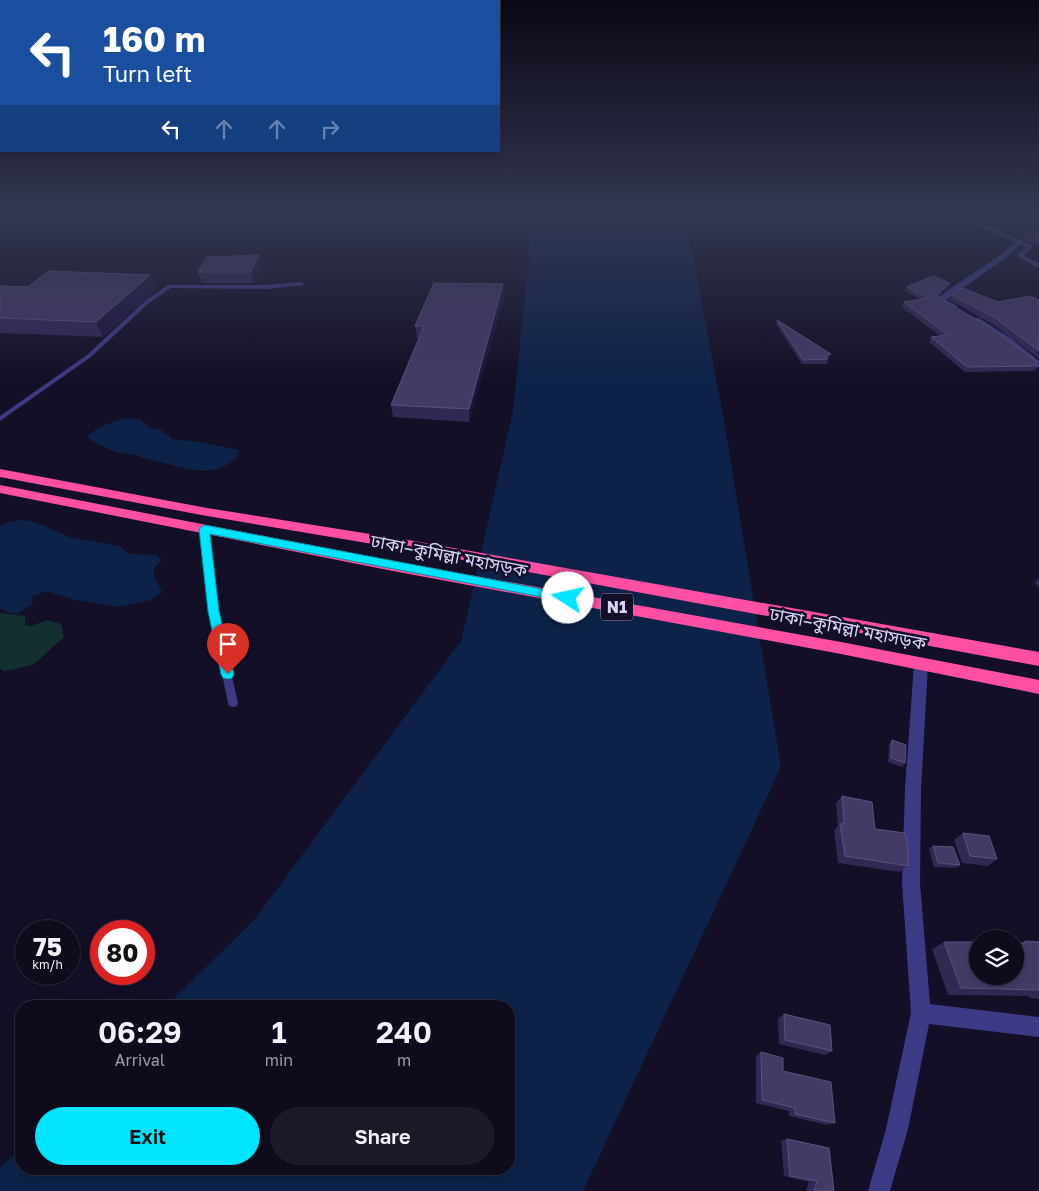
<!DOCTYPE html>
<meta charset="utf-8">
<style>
:root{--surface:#0e0b1c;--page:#1c1929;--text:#f1f3f6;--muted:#9b9ba3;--line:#2e2b3b;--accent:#00e5ff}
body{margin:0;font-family:"Golos Text","Noto Sans Bengali",sans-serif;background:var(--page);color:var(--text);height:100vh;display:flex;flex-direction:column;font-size:19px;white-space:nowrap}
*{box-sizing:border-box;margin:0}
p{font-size:16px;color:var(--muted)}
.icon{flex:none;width:28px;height:28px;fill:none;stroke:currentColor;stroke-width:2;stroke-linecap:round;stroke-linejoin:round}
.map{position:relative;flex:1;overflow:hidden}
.details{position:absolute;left:15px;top:1000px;width:500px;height:175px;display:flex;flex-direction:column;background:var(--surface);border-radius:20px;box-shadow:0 2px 8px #0003,0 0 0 1px var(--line)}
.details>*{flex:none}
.hud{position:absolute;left:0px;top:0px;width:500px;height:152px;box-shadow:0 2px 8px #0003,0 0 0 1px var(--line);background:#1a4fa0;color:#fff;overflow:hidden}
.controls{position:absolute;left:969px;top:930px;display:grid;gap:10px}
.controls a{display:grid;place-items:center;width:55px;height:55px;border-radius:50%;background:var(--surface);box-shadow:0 2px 8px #0003,0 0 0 1px var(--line);font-size:25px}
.speed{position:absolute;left:15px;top:920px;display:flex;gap:10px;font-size:25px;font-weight:700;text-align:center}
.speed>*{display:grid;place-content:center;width:65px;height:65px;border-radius:50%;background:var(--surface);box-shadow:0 2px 8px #0003,0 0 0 1px var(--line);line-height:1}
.speed small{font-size:12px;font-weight:400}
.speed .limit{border:8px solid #d22;background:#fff;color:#111}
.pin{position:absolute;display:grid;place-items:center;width:42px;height:42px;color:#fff;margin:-51px -21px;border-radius:50% 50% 50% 0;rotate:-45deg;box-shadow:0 0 5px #0007}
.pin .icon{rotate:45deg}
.me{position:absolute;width:55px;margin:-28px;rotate:280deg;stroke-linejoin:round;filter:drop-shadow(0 0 4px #0008)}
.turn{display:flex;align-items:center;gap:18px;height:105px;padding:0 20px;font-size:22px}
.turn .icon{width:65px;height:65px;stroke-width:2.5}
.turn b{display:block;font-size:35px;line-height:42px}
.lanes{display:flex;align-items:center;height:48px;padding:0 20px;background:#0003;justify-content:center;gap:25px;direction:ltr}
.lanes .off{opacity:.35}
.eta{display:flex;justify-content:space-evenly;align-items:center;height:85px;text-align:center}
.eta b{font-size:30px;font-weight:600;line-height:35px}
.action{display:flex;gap:10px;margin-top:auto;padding:10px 20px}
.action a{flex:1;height:58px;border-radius:30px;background:var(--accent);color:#111;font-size:20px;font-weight:600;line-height:58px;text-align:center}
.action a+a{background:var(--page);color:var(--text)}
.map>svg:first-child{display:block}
.green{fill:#12302f}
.water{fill:#0c2248}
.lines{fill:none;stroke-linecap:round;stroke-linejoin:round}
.lane{fill:#3d3a85;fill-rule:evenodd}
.street{fill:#3d3a85;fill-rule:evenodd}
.highway{fill:#ff4fa3;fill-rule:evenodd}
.wall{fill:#312854}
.shaded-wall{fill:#1d163a}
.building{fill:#433a66;stroke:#5a527e}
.route{fill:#00e5ff;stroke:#0095a6}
.labels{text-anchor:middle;stroke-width:5;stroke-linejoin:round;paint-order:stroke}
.shield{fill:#130f26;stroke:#9e99be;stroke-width:1}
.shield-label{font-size:16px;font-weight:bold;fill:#d9d4ff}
.street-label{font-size:18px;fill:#d9d4ff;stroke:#130f26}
</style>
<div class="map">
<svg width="1039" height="1191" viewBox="0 0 1039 1191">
<rect width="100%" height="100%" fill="#130f26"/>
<!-- green -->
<path class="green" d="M0,613l25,3v9l6,1 16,-6 14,4 3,13 -31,28 -29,6 -4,-3z"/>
<!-- water -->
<g class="water">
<path d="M522,214h154l12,16 35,185 58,352 -198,424h-583v-23l21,-20v21h488v-163h-343l88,-86 207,-279 52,-230 17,-166z"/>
<path d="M129,418l11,2 10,8 11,2 13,10 21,1 44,9 -1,5c-24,30 -67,8 -98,2l-2,-2 -22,-3 -27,-12 -1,-5c11,-8 28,-16 41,-17z"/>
<path d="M19,520l11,1 15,5 24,11 50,9 11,8 27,1 4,5 -6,7 -2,7 9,18 -11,8 -32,7 -43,-7 -30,-9 -13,5 -1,9 -15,9 -11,-2 -6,-4v-81l9,-5z"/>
</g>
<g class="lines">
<!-- lane -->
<g class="lane">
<path d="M301,282l3,2 -1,1 -36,4 -96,-1 -22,15 -58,54 -91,64v-5l87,-61 58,-54 23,-16h99z"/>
<path d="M204,526l4,3 9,82 21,92 -1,3 -4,1 -4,-1 -1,-3 -19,-92 -9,-82z"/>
</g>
<!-- street -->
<g class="street">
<path d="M958,215h4l70,30v2l-8,9 15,7v5l-21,-11v-2l8,-8 -6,-3 -16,15 -58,41 11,6v4h-6l-13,-8v-4c25,-20 54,-34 77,-56l-57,-25z"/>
<path d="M973,318h6l33,21 27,22v7l-33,-25 -33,-21z"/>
<path d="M921,658l5,2 2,4 -7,125 -1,94 10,121 109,13v20l-110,-13 -21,105 -18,62h-22l18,-62 25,-116 -9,-130 3,-94 9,-125 2,-4z"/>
</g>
<!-- highway -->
<g class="highway">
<path d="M0,469l207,39 207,33 625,111v14l-625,-115 -207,-35 -207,-39z"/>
<path d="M0,485l393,76 448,81 198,38v14l-198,-40 -448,-83 -393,-78z"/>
</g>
</g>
<!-- wall -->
<g class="wall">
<path d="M1039,232v14l-17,-7 2,-5z"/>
<path d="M262,266l-8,17h-52l-4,-11z"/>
<path d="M150,275l6,15 -53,47 -103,-4v-47l28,1z"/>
<path d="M907,287l41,1 -10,9 100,65 -2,3 2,1 -3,5 -70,1 -36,-30 2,-5 9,-1 -38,-29 2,-5 16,-3 -15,-8z"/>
<path d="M952,295l46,7 41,-3v60l-45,-34 -44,-25z"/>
<path d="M504,296l-35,126 -76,-5 -2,-12 28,-67h-2l-2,-12z"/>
<path d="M777,320l52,38 -1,1 -1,5h-25l-26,-40z"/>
<path d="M1039,578v11l-4,-7z"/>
<path d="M892,740l13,23 -3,4 -14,-5 1,-18z"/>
<path d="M842,796l33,33 33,37 -8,6 -62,-9 -4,-32 4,-5 -2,-23z"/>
<path d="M963,833l34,26 -9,7 -26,-3 -8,-23z"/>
<path d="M933,846l27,19 -4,3 -22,-1 -5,-18z"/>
<path d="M1025,941l14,1v57l-9,-1 -1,-2 -81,-1 -16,-46 12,-7 77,1z"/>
<path d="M784,1014l48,37 -7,4 -46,-11 -1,-25z"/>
<path d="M761,1052l22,19 52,52 -8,2 -38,-9v-5l-33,-8v-47z"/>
<path d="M787,1139l47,52h-28l3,-9 -25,-6 -3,-35z"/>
</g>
<!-- shaded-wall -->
<g class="shaded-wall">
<path d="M259,255l3,11 -8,17 -3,-11z"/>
<path d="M150,275l6,15 -53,47 -7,-15z"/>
<path d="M950,283l-2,5 -12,11 2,-5z"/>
<path d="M503,284l1,12 -35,126v-13z"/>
<path d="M831,354l-2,4 -2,1 -1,-3z"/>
</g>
<!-- building -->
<g class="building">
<path d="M1039,232v9l-15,-7z"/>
<path d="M259,255l-8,17h-53l9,-15z"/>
<path d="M48,271l102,4 -54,47 -96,-4v-32l28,1z"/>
<path d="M933,276l17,7 -12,11v3l51,30 49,35 -4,1 4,3 -71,1 -36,-30 17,-2 -44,-33 24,-4 -21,-11z"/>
<path d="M434,283l69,1 -34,125 -78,-4 33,-79h-9z"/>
<path d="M962,288l36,14 33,-6 7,4 1,-1v52l-42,-32 -45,-24z"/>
<path d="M777,320l54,34 -5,2 2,3 -25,1z"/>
<path d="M892,740l14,5 -1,18 -14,-5z"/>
<path d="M842,796l30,6 3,27 30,4 3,13v20l-63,-10 -5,-32h4z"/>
<path d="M963,833l26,3 8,23 -27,-3z"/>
<path d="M933,846l20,1 7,18 -22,-2z"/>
<path d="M1025,941l14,1v48l-78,-2 -17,-46h34v34h37v-33h11z"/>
<path d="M784,1014l46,11 2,26 -47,-11z"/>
<path d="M761,1052l22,6v13l48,11 4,41 -40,-9v-6l-33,-8z"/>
<path d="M787,1139l42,9 5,43h-20l3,-10 -27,-5z"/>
</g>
<!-- sky -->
<linearGradient id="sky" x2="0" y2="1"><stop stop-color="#0a0815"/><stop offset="0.56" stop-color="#333752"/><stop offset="1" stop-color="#333752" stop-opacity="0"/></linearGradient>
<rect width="1039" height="381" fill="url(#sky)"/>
<!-- route -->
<path class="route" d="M204,525l364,69 6,4 -6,4 -358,-68 9,77 15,63 -2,4 -4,1 -5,-1 -2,-4 -13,-63 -9,-82z"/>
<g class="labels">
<!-- shield labels -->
<rect class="shield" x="601" y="593.5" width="32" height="27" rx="4"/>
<g class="shield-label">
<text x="617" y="613">N1</text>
</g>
<!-- street labels -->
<g class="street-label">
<text transform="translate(449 556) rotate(11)" y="6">ঢাকা–কুমিল্লা মহাসড়ক</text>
<text transform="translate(848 629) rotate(11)" y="6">ঢাকা–কুমিল্লা মহাসড়ক</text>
</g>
</g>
</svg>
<div class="controls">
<a><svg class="icon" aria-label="layers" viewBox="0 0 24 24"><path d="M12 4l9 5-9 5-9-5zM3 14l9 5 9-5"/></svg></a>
</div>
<div class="speed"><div>75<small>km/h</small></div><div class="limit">80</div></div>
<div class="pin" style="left:228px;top:674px;background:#d93025"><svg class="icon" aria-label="arrive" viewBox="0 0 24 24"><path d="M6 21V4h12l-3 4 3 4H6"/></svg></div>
<svg class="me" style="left:568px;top:598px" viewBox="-20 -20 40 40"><circle r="19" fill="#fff"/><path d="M0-13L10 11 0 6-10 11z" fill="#00e5ff"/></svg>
<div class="hud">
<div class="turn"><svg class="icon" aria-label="left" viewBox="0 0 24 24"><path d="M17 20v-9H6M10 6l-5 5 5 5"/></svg><div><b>160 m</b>Turn left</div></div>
<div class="lanes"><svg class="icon" aria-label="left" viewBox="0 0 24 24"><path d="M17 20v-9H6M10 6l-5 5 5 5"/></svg><svg class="icon off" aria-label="ahead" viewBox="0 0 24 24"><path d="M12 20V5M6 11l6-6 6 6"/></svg><svg class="icon off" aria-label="ahead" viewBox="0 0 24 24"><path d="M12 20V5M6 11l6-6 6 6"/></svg><svg class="icon off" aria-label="right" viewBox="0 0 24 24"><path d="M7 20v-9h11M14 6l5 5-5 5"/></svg></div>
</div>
<section class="details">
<div class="eta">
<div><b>06:29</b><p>Arrival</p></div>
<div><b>1</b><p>min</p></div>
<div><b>240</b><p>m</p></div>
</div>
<div class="action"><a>Exit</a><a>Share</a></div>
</section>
</div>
